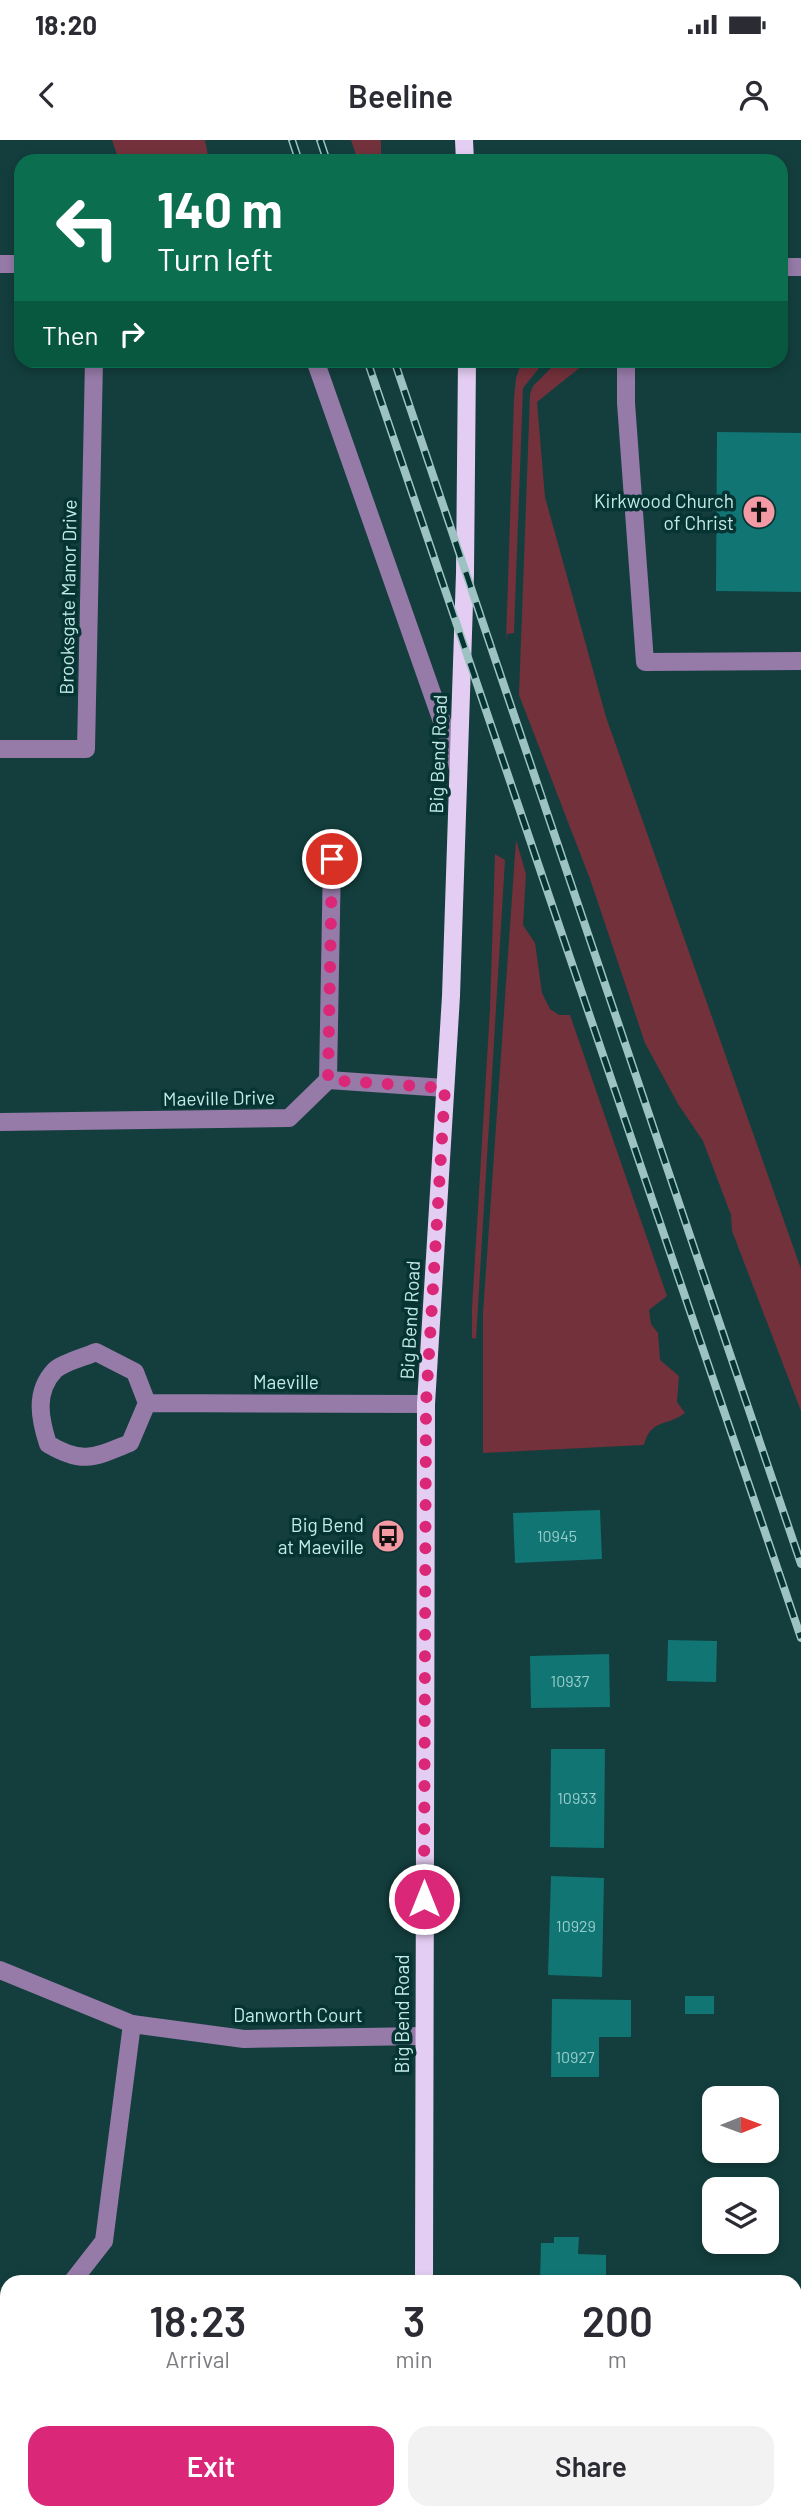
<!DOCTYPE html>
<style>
:root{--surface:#fff;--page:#f2f2f3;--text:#2b2b33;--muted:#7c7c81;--accent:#db2777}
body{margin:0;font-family:Barlow,sans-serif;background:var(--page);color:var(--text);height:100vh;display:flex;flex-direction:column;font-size:26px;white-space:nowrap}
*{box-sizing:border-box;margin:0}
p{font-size:23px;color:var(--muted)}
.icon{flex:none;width:38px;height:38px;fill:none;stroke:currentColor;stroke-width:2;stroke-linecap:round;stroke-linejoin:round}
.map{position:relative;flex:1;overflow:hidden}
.details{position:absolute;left:0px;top:2135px;width:802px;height:245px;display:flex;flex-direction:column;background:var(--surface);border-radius:21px 21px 0 0;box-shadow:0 4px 10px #0003}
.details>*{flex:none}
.guide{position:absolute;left:14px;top:14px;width:774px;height:214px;border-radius:21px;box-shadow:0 4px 10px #0003;background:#0b6e4f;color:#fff;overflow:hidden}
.needle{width:46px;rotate:89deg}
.controls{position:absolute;left:702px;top:1946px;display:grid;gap:14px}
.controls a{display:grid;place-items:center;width:77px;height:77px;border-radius:14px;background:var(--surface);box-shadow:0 4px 10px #0003;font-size:35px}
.pin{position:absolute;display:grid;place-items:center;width:60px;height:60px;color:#fff;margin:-30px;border:4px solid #fff;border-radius:50%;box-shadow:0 2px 7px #0007}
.me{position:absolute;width:77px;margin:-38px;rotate:0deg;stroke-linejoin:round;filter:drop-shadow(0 0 5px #0008)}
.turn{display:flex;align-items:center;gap:24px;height:147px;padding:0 28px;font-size:32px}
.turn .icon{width:91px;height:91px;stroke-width:2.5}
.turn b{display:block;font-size:49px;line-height:60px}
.then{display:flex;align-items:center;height:66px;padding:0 28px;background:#0003;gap:14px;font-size:26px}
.eta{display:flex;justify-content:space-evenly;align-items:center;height:119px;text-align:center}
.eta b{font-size:42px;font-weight:600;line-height:49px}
.action{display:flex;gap:14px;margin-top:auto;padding:14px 28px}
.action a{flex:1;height:80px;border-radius:21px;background:var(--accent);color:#fff;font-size:28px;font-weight:600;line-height:80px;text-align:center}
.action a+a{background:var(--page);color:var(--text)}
.status{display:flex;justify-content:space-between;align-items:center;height:49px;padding:0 35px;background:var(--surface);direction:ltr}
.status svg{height:19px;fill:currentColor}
header{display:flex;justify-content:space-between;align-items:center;height:91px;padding:0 28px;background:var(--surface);font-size:32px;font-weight:600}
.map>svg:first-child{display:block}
.green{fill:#72313b}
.building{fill:#117573}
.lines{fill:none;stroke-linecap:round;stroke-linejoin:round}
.minor{stroke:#967aa8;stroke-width:18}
.major{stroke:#e4cdf2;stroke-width:18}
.rail-casing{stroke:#9cc3c1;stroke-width:8}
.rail{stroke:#063432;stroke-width:5;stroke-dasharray:16;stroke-linecap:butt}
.route{stroke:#db2777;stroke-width:12;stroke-dasharray:0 21.6}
.labels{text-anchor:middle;stroke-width:7;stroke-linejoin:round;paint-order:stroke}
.number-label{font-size:16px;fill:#97cdca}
.poi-label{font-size:19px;fill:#c4eae7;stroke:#063432;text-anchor:end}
.street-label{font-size:19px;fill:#c4eae7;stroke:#063432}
</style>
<div class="status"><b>18:20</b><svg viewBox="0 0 49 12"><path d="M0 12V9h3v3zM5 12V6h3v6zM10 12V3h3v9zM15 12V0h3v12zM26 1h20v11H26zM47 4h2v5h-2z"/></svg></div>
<header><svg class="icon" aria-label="back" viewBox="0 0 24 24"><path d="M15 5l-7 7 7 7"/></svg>Beeline<svg class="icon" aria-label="person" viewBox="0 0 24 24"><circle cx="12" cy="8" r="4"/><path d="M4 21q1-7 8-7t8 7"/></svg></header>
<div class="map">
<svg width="801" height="2380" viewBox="0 0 801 2380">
<rect width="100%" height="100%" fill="#133e3d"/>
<!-- green -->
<g class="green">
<path d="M112,0h93l4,21h-90z"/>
<path d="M351,0h30v21h-23z"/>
<path d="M522,221l22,1 -21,26 -9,245 -7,1 -1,8 8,-244 2,-20z"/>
<path d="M558,221h30l-51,41 8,95 61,220 195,552v142l-69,-180 -1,-16 -28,-74 -25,-37 -33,-61 -55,-164 -71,-184 11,-301 3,-8z"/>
<path d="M516,700l10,34 -3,51 12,18 7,50 8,16 9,6h11l97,281 -18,14 2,14 7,9 2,27 19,16 -2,26 8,11c-18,14 -34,5 -41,32l-161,8v-140z"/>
<path d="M495,714l10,6 -29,479 -4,-1v-30l18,-299z"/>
</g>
<!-- building -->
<g class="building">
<path d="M717,292l84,1v159l-85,-1z"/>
<path d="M600,1370l2,49 -87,4 -2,-50z"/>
<path d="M668,1500l49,1 -1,41 -49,-1z"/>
<path d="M609,1514l1,53 -79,1 -1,-52z"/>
<path d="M551,1609h54l-1,99 -54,-1z"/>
<path d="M551,1736l53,2 -2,99 -54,-2z"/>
<rect x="685" y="1856" width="29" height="18"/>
<path d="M552,1859l79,1v37h-32v40h-48z"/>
<path d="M554,2097h25l-1,17 28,1v24l-66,3 1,-39h13z"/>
<rect x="679" y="2373" width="41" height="7"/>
</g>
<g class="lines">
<!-- minor -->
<g class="minor">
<path d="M0,124h21"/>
<path d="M780,127h21"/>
<path d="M315,220l143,407"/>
<path d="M626,220v43l19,259 156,-1"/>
<path d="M0,609h86l8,-389"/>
<path d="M328,940l117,8"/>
<path d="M0,982l289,-4 39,-38 4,-221"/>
<path d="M147,1263l-17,40c-35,14 -47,22 -82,1 -8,-25 -14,-52 7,-74 9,-8 30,-13 41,-18l39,20 12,31 279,1"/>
<path d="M0,1830l132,54 112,15 179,-3"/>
<path d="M72,2142l32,-41 28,-217"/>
<path d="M0,2233l7,-8"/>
</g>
<!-- major -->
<g class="major">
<path d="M464,0l1,21"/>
<path d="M424,2142l2,-878 25,-408 14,-423 2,-213"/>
<path d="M424,2373v7"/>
</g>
<defs>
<g id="rail">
<path d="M292,0l7,21"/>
<path d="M320,0l7,21"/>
<path d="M367,220l434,1278"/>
<path d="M394,220l407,1204"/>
</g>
</defs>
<!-- rail casing -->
<use href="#rail" class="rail-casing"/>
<!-- rail -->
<use href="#rail" class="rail"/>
</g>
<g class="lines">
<!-- route -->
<path class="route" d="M332,719l-4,221 117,8 -19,316 -2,495"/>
</g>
<!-- icons -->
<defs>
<symbol id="church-disc" viewBox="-11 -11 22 22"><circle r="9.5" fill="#f49aa5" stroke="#063432"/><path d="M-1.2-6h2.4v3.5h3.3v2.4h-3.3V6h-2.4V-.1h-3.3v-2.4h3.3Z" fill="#111"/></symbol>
<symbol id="bus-disc" viewBox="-11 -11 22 22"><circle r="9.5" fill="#f49aa5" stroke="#063432"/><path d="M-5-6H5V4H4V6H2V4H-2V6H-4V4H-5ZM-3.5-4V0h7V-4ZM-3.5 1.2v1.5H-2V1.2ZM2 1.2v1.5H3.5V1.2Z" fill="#111"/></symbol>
</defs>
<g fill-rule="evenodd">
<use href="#church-disc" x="740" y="353" width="38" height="38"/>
<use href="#bus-disc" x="369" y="1377" width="38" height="38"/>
</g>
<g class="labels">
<!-- number labels -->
<g class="number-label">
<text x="557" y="1402">10945</text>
<text x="570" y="1547">10937</text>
<text x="577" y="1664">10933</text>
<text x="576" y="1792">10929</text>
<text x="575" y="1923">10927</text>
</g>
<!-- poi labels -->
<g class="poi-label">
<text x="734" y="368">Kirkwood Church<tspan x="734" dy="22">of Christ</tspan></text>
<text x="364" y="1392">Big Bend<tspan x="364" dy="22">at Maeville</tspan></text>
</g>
<!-- street labels -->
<g class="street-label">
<text transform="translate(68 457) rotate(-89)" y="7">Brooksgate Manor Drive</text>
<text transform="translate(438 614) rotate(-88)" y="7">Big Bend Road</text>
<text transform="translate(219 958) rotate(-1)" y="7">Maeville Drive</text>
<text transform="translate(410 1180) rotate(-87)" y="7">Big Bend Road</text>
<text x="286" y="1249">Maeville</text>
<text transform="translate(402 1874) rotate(-90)" y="7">Big Bend Road</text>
<text x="298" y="1882">Danworth Court</text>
</g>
</g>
</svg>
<div class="controls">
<a><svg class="needle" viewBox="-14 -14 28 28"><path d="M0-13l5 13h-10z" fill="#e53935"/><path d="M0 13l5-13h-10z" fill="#7c7c81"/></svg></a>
<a><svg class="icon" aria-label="layers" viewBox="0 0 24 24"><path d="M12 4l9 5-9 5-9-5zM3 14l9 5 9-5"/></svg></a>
</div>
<div class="pin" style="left:332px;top:719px;background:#d93025"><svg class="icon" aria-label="arrive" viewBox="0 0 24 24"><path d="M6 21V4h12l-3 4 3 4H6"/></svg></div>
<svg class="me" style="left:424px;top:1759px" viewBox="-20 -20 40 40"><circle r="17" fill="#db2777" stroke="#fff" stroke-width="3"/><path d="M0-11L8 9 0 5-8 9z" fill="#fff"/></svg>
<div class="guide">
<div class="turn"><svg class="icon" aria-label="left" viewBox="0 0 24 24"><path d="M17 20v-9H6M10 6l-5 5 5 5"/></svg><div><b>140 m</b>Turn left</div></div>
<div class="then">Then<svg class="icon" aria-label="right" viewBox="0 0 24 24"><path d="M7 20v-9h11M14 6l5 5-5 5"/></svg></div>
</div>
<section class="details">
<div class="eta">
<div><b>18:23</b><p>Arrival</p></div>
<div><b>3</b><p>min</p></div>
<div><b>200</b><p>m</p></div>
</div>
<div class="action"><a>Exit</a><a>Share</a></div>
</section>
</div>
